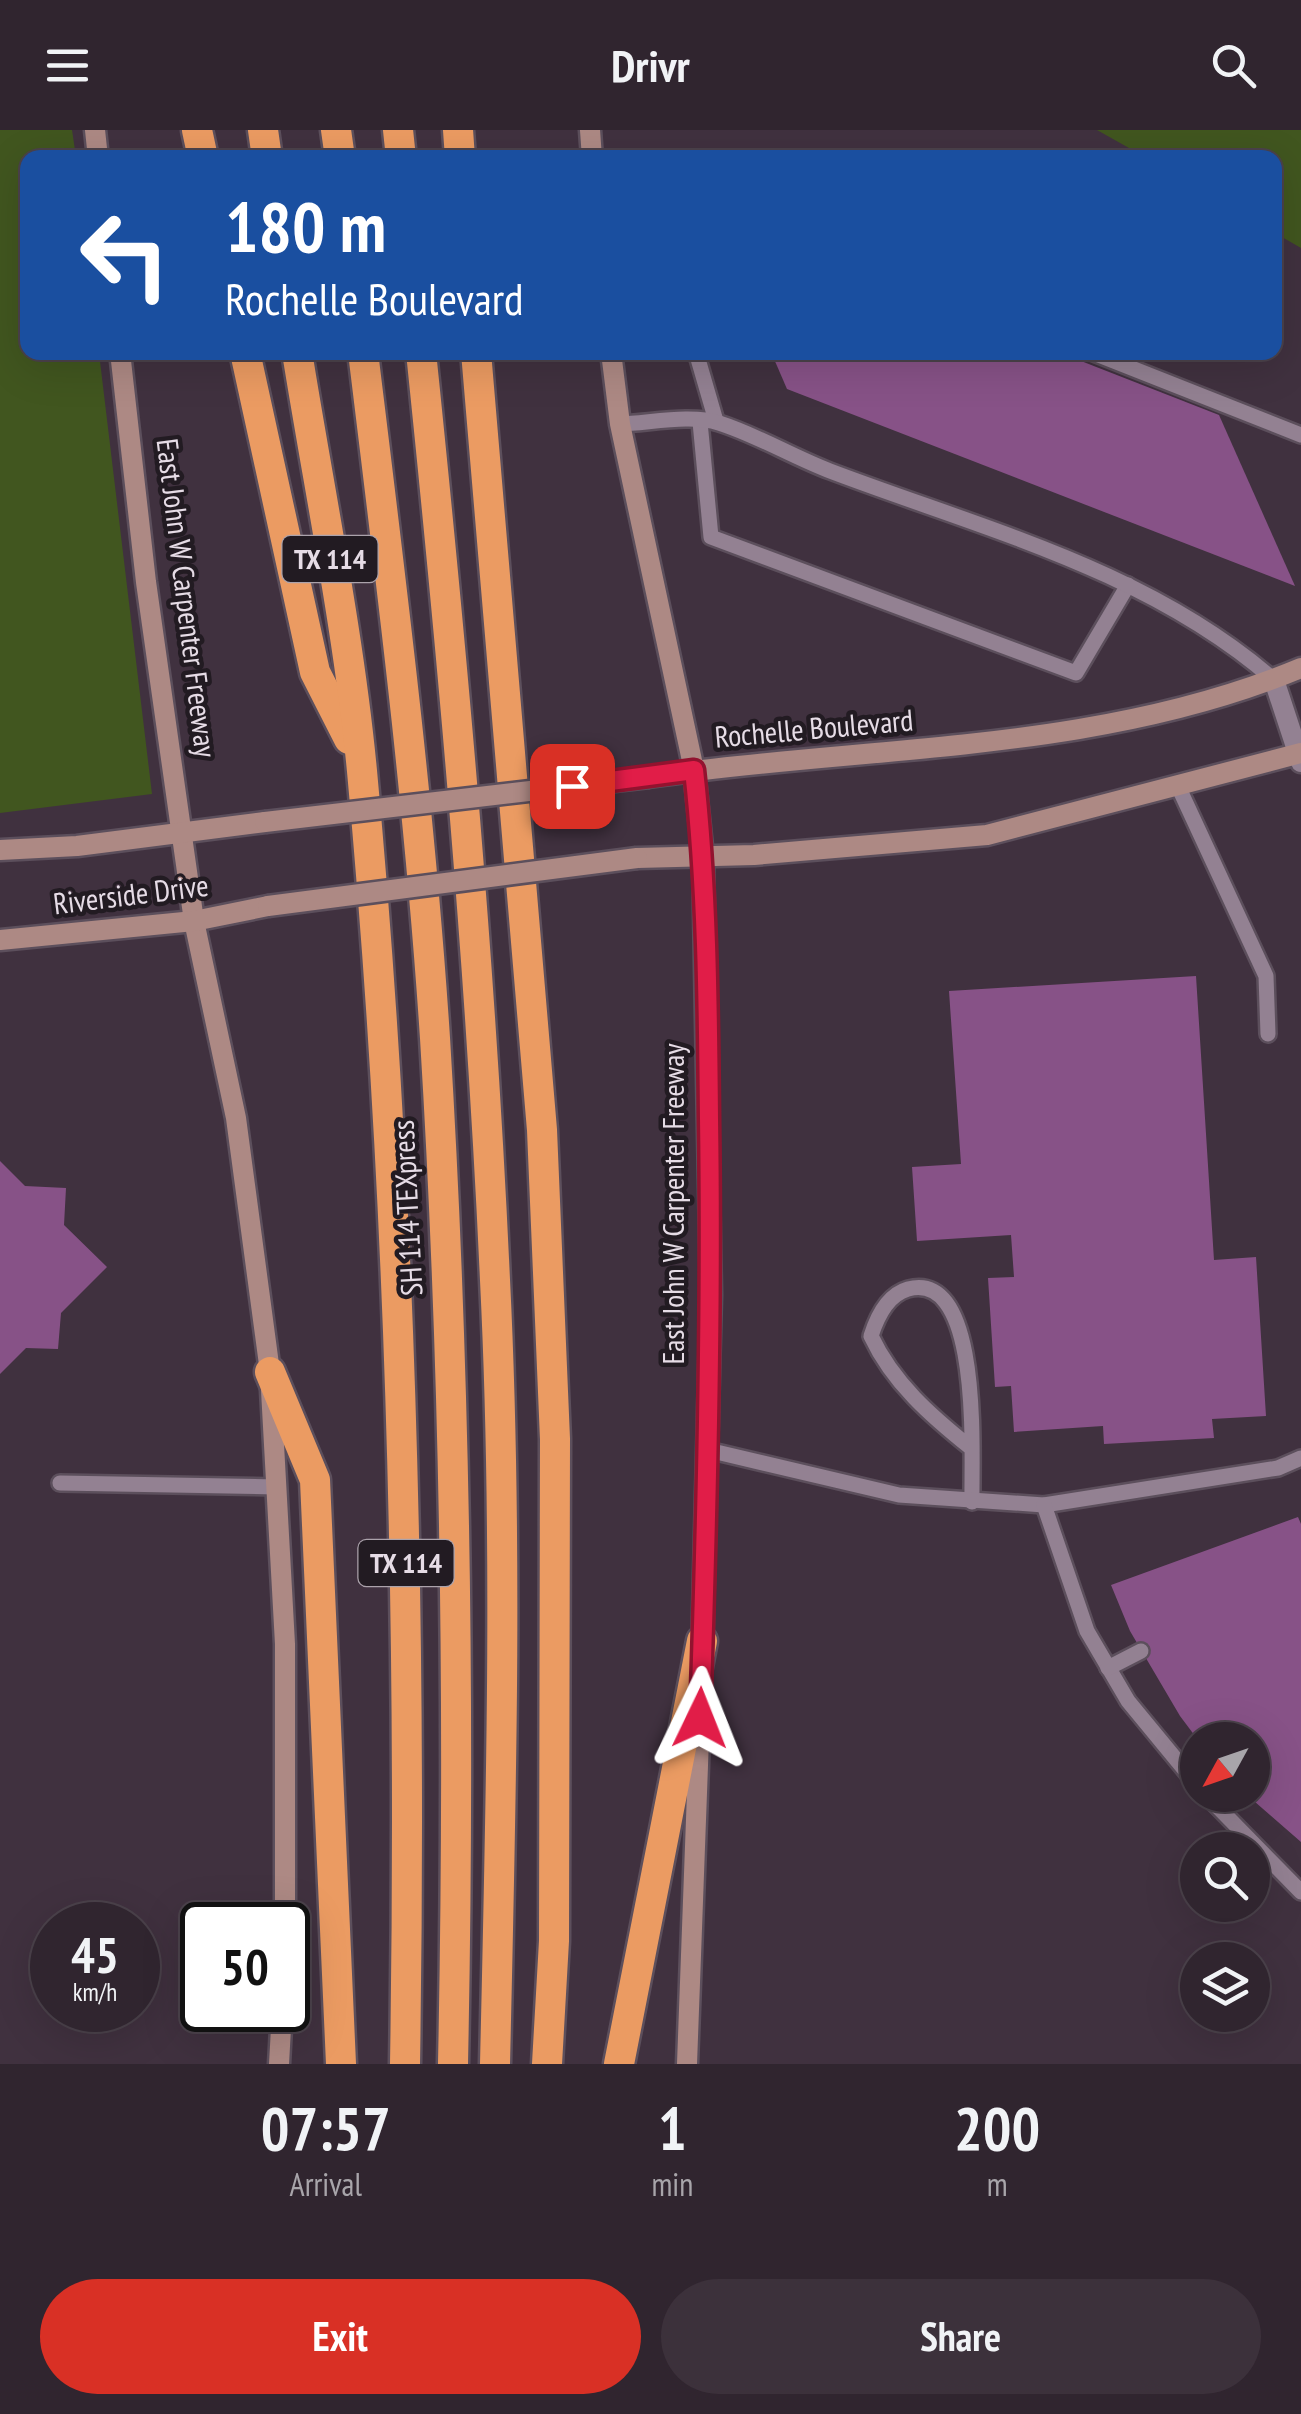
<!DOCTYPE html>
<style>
:root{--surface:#30252f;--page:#3c313b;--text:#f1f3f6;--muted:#a8a5aa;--line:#4b424b;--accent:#d93025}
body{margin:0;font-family:"PT Sans Narrow",sans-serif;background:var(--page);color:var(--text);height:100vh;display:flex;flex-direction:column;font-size:38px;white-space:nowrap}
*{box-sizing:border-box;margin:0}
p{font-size:32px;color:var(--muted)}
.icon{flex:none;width:55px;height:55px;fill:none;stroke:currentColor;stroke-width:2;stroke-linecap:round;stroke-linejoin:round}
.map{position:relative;height:1934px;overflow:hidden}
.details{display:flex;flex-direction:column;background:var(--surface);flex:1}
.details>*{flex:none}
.guide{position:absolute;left:20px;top:20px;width:1262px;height:210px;border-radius:20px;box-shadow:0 10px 40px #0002,0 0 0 2px var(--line);background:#1a4fa0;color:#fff;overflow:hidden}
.needle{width:65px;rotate:230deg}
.buttons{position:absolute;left:1180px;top:1592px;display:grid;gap:20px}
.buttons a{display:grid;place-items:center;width:90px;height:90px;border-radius:50%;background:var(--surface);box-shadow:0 10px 40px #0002,0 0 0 2px var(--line);font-size:50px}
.speed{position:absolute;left:30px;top:1772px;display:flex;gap:20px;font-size:50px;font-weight:700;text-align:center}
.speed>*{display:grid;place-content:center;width:130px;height:130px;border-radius:50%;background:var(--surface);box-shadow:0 10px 40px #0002,0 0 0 2px var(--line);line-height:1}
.speed small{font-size:25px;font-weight:400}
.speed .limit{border:5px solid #111;border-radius:15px;background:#fff;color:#111}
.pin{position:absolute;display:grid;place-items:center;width:85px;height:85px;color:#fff;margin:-42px;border-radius:20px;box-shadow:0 5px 15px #0006}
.me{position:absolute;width:110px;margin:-55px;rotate:2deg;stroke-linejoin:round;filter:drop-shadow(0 0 8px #0008)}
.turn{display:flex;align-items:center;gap:35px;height:210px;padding:0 40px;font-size:45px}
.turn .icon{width:130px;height:130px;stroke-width:2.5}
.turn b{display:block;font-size:70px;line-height:85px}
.eta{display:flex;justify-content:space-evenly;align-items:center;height:170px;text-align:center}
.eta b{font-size:60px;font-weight:600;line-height:70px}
.primary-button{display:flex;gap:20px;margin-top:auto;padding:20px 40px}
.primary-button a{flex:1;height:115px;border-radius:60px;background:var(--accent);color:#fff;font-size:40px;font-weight:600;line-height:115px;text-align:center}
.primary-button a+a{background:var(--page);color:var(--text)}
header{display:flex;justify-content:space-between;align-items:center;height:130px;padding:0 40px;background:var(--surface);font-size:45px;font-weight:600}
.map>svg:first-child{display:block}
.green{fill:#41561f}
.building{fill:#875287}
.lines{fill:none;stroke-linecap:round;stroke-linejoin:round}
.service-casing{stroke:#5c4f5c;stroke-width:20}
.tertiary-casing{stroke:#5c4f5c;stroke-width:25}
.secondary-casing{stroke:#5c4f5c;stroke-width:25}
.motorway-casing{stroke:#5c4f5c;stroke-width:35}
.service{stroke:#938192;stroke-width:15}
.tertiary{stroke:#938192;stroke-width:20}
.secondary{stroke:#ad8984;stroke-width:20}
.motorway{stroke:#eb9b62;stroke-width:30}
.secondary-bridge-casing{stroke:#5c4f5c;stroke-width:25;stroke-linecap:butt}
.secondary-bridge{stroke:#ad8984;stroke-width:20}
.route-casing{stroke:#92132f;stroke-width:25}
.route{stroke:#e11d48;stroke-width:18}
.labels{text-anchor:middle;stroke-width:9;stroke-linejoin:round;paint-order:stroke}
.shield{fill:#221b22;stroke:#aba2ab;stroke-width:2.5}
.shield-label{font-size:28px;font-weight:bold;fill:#e6dce6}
.street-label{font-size:30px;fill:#e6dce6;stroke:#221b22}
</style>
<header><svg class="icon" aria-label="menu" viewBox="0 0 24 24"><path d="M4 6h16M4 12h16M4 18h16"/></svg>Drivr<svg class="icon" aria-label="search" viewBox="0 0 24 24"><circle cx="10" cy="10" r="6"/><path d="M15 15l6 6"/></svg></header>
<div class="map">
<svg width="1301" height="1934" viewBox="0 0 1301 1934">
<rect width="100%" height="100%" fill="#40313f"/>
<!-- green -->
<g class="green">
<path d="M0,0h72l4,27 -48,1v194l71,1 53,441 -152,19z"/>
<path d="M1097,0h204v118l-26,-15v-75l-130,-1z"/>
</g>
<!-- building -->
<g class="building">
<path d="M771,222h287l161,63 76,171 -508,-197z"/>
<path d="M1196,846l18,284 42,-3 10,159 -54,3 2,19 -110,6 -1,-18 -89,6 -3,-46 -16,1 -7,-109 26,-1 -3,-42 -94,6 -5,-74 49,-3 -12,-173z"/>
<path d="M0,1031l25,25 41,2 -2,37 43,42 -46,46 -3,36 -32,-1 -26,26z"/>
<path d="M1298,1387l3,7v318l-54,-47h5v-55h-54l-18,-24 -50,-85 -19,-46z"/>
</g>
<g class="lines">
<defs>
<g id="service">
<path d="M696,222l20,69"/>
<path d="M1091,222l210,83"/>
<path d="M700,292l11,115 365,136 52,-88"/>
<path d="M620,294c30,-1 71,-10 99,-1 38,12 74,34 111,48 153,58 318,99 444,209"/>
<path d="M1178,656l88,190 2,58"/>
<path d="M971,1318c-40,-32 -78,-65 -100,-112 6,-19 16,-41 37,-47 75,-20 63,169 64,213"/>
<path d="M708,1320l191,45 145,10 234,-37 23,-10"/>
<path d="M60,1353l217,4"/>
<path d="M1044,1375l43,126 41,70 70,85"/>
<path d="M1108,1538l33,-17"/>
<path d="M1206,1665l95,97"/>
</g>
<path id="tertiary" d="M1274,550l27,82"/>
<g id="secondary">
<path d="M95,0l3,28"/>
<path d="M590,0l2,28"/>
<path d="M120,222l26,230 48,339 42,197 34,254 15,272v281"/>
<path d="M611,222l9,72 74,346 9,86 8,439 -9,357"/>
<path d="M649,647c217,-32 446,-23 652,-109"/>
<path d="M0,720l77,-4 188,-24"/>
<path d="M637,728l117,-3 233,-20 314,-82"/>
<path d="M0,810l194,-19 74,-15"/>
<path d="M279,1934l3,-54"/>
<path d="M687,1934l13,-353"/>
</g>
<g id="motorway">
<path d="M197,0l6,28"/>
<path d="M263,0l4,28"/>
<path d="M336,0l4,28"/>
<path d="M398,0l3,28"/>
<path d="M458,0l2,28"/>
<path d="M245,222l70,320 34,67"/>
<path d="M297,222c22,137 52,282 65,419 40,430 50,861 43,1293"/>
<path d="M363,222c28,229 57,457 72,686 21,342 25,684 18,1026"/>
<path d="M421,222c32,309 60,618 74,928 13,261 6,523 0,784"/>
<path d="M476,222l66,778 13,309 -1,502 -7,123"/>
<path d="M270,1242l45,108 26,584"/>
<path d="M619,1934l83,-423"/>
</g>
</defs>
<!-- service casing -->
<use href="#service" class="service-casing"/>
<!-- tertiary casing -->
<use href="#tertiary" class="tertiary-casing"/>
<!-- secondary casing -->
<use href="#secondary" class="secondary-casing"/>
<!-- motorway casing -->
<use href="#motorway" class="motorway-casing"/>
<!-- service -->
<use href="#service" class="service"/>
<!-- tertiary -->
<use href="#tertiary" class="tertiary"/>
<!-- secondary -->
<use href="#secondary" class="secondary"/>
<!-- motorway -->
<use href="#motorway" class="motorway"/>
<defs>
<g id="secondary-bridge">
<path d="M265,692l384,-45"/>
<path d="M268,776l369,-48"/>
</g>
</defs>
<!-- secondary-bridge casing -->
<use href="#secondary-bridge" class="secondary-bridge-casing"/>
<!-- secondary-bridge -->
<use href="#secondary-bridge" class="secondary-bridge"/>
</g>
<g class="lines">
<defs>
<path id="route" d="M572,656l122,-16c13,117 14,232 15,349 3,200 -2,399 -9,599"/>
</defs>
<!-- route casing -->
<use href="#route" class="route-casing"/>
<!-- route -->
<use href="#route" class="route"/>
</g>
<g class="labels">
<!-- shield labels -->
<g class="shield">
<rect x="282.5" y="406" width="95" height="46" rx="8"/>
<rect x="358.5" y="1410" width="95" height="46" rx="8"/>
</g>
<g class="shield-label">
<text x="330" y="439">TX 114</text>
<text x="406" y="1443">TX 114</text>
</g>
<!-- street labels -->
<g class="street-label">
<text transform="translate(186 468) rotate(83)" y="10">East John W Carpenter Freeway</text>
<text transform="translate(814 599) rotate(-5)" y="10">Rochelle Boulevard</text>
<text transform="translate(131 765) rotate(-7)" y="10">Riverside Drive</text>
<text transform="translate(674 1074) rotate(-90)" y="10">East John W Carpenter Freeway</text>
<text transform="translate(408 1078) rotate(-93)" y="10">SH 114 TEXpress</text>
</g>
</g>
</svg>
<div class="buttons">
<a><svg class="needle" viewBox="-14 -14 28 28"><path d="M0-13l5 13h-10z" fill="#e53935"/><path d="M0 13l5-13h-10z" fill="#a8a5aa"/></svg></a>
<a><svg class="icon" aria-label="search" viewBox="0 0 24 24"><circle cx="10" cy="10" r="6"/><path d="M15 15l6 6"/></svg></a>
<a><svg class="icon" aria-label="layers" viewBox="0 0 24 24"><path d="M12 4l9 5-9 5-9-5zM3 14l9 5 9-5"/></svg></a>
</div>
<div class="speed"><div>45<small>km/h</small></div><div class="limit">50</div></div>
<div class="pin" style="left:572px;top:656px;background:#d93025"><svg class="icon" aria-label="arrive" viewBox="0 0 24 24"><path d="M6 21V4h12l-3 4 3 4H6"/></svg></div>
<svg class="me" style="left:700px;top:1588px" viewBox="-20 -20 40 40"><path d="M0-17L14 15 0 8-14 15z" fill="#e11d48" stroke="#fff" stroke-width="4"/></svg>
<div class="guide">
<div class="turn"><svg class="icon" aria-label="left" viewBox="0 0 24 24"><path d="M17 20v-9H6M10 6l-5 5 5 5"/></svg><div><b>180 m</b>Rochelle Boulevard</div></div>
</div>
</div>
<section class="details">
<div class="eta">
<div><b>07:57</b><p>Arrival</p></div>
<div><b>1</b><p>min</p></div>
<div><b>200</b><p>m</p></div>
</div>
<div class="primary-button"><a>Exit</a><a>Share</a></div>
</section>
